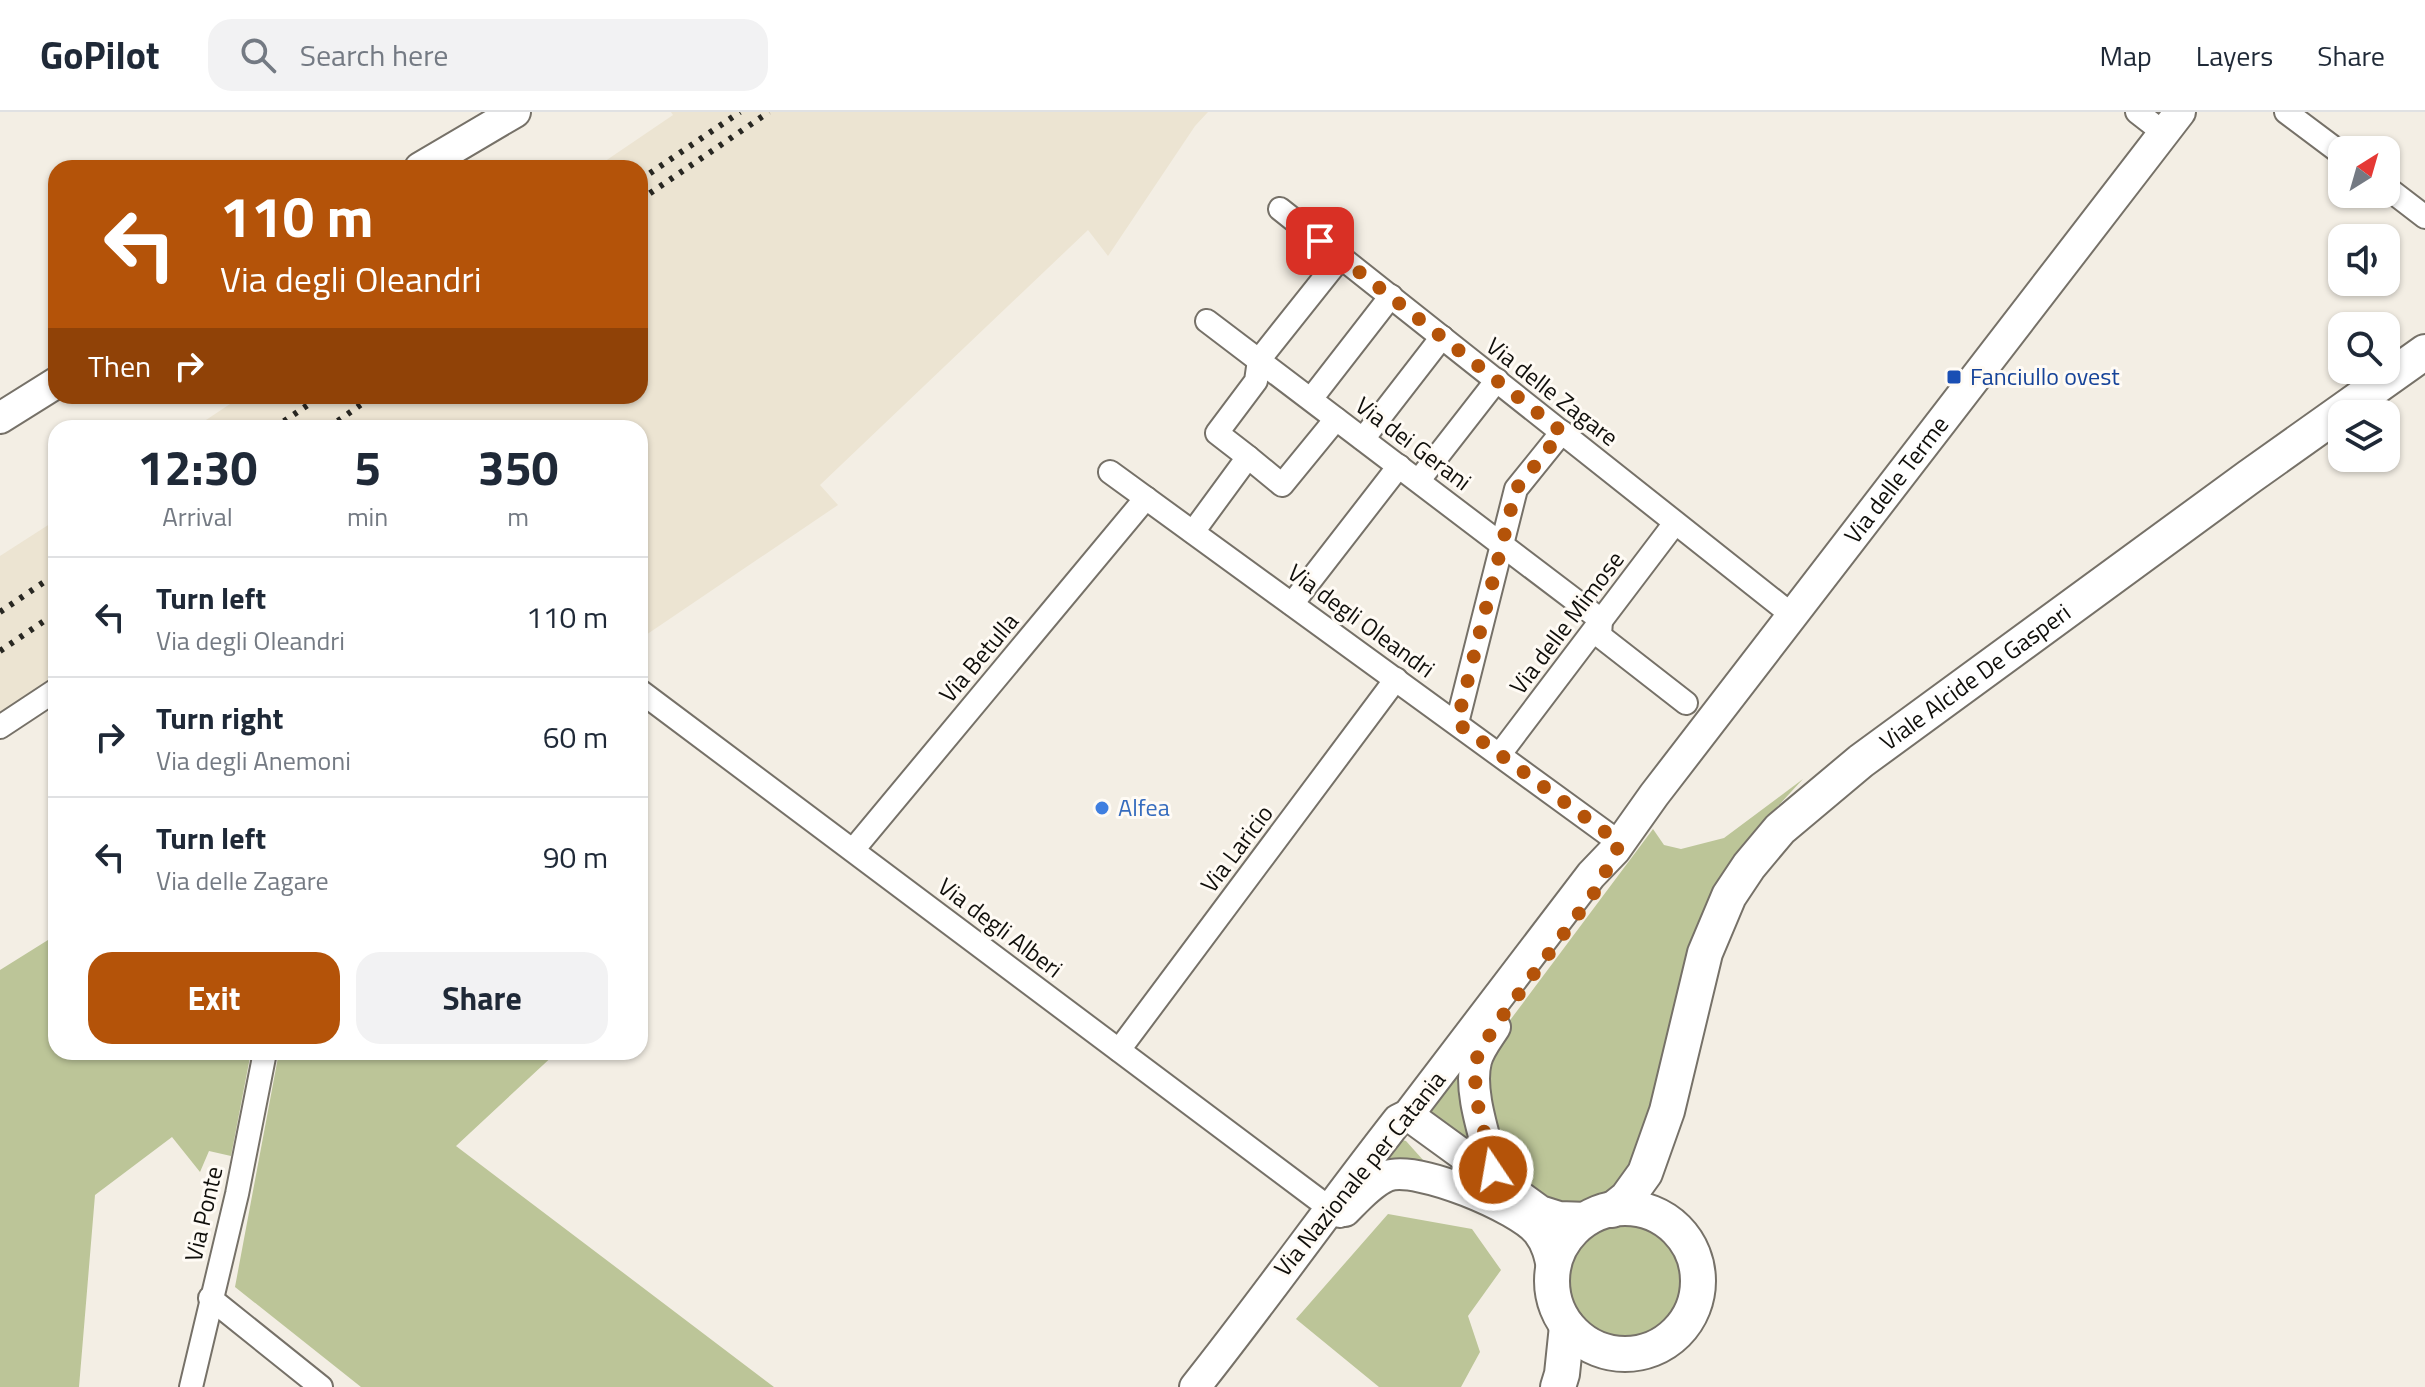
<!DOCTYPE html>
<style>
:root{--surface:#fff;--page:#f2f2f3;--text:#1f2937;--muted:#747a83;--line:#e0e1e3;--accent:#b45309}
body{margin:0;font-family:"Titillium Web",sans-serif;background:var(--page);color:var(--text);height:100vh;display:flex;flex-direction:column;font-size:30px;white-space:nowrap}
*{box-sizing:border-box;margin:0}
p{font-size:26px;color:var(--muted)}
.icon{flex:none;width:44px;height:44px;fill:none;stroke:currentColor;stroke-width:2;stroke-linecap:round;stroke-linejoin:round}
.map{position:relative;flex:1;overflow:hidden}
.details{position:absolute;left:48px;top:308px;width:600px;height:640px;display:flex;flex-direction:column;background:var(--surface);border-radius:24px;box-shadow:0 2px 6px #0004}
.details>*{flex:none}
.banner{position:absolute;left:48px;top:48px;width:600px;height:244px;border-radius:24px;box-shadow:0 2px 6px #0004;background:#b45309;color:#fff;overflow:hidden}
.needle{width:52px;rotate:37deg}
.controls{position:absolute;left:2328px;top:24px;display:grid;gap:16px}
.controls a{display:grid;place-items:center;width:72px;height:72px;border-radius:16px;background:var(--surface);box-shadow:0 2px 6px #0004;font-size:40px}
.pin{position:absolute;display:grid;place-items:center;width:68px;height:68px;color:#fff;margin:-34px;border-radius:16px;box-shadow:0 4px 12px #0006}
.me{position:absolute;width:88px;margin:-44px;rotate:348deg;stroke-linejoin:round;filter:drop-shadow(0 0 6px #0008)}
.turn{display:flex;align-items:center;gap:28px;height:168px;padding:0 40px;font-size:36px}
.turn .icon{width:104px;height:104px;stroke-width:2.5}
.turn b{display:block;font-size:56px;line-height:68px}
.then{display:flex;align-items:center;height:76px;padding:0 40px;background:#0003;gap:16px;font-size:30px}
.eta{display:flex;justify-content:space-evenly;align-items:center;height:136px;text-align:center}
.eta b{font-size:48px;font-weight:700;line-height:56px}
.primary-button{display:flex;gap:16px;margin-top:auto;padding:16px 40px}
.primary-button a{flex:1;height:92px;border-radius:24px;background:var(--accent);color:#fff;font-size:32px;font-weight:700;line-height:92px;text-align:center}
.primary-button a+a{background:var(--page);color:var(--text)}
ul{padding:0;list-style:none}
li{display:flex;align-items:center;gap:24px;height:120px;padding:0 40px;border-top:2px solid var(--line)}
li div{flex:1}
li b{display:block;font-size:30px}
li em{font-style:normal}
header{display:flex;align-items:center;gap:48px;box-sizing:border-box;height:112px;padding:0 40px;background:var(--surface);border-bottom:2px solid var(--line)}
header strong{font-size:38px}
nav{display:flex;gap:44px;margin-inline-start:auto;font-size:28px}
.search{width:560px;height:72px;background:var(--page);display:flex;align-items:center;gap:20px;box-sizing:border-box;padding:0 28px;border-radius:24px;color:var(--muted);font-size:30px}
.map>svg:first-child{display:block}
.built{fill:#ece4d2}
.green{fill:#bcc598}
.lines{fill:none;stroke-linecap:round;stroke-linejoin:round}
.street-casing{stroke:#767168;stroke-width:26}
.secondary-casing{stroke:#767168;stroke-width:34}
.primary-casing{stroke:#767168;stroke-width:38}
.street{stroke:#fff;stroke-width:22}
.secondary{stroke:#fff;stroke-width:30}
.primary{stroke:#fff;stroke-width:34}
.rail{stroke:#282722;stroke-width:6;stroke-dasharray:4 8;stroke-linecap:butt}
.route{stroke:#b45309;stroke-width:14;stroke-dasharray:0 25.2}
.transit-dot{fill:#1a4fb4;stroke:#fffbf5;stroke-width:3}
.shop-dot{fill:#3f7fe0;stroke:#fffbf5;stroke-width:3}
.labels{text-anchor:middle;stroke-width:6;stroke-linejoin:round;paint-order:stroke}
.transit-label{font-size:24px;fill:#164399;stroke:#fffbf5;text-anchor:start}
.street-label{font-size:24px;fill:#100f0b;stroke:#fffbf5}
.shop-label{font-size:24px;fill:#366cbe;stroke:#fffbf5;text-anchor:start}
</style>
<header>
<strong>GoPilot</strong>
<div class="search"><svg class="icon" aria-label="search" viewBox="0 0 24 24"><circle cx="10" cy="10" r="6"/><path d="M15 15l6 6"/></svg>Search here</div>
<nav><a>Map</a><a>Layers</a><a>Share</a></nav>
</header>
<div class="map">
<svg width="2425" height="1275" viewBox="0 0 2425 1275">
<rect width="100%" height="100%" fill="#f3eee4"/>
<!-- built -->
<g class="built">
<path d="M671,0h537l-13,14 -87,130 -20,-26 -268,255 18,20 -198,134v-211h-446l48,-32h398v-228h-45l78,-53z"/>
<path d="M56,408v158l-56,38v-160z"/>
</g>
<!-- green -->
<g class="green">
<path d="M1803,667l-40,43 -30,41 -84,267 -30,63 -25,9 -24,3 -30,-7 -35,-29 -21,-95 18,-43 151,-202 11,16 17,4 43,-11z"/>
<path d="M56,823v117h195l-20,104 -22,-5 -9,21 -28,-35 -77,58 -16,192h-79v-417z"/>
<path d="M279,940h278l-101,94 318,241h-413l-126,-100z"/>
<path d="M1462,953l17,91 -56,-40z"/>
<path d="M1394,1026l12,3 26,29 -59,-5z"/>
<path d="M1388,1102l84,15 29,41 -33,46 12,36 -19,35h-82l-83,-68z"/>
<circle cx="1626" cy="1172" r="61"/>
</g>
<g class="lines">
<defs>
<g id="street">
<path d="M2137,0l27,21"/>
<path d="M2286,0l56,42"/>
<path d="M2386,75l39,30"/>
<path d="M1280,97l512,406"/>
<path d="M1207,209l394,299 -1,16 86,67"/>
<path d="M1311,287l80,-103"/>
<path d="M1363,327l79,-102"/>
<path d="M1248,345l34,28 54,-66"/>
<path d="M1110,360l510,371"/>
<path d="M1419,368l78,-100"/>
<path d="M1193,420l55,-75 -31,-24 39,-52 3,-21 82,-103"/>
<path d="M1292,492l107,-138"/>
<path d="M640,579l700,525"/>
<path d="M1457,611l59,-234 46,-57"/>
<path d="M0,615l56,-37"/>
<path d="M1500,642l175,-231"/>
<path d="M853,738l293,-352"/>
<path d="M1119,938l277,-371"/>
<path d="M210,1186l111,89"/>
<path d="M191,1275l46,-193 28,-142"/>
</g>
<g id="secondary">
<path d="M420,56l95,-56"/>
<path d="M0,306l56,-35"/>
<path d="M1495,915c-7,11 -16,22 -19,34 -8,31 10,78 17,109l5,11"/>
<path d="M1408,1003l132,96 19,6 29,1"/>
<path d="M1345,1099c12,-12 26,-28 42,-35 30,-11 132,32 151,56 10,13 12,25 15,40"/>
<path id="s1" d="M1195,1275c70,-88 134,-179 203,-267l10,-5 183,-240 24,-25 39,-55 526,-683"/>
</g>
<g id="primary">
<circle cx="1625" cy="1169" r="73"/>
<path id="s2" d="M1612,1098l15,-12 18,-25 22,-62 38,-158 24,-57 20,-30 31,-37 81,-68 388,-284 176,-125"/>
<path d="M1558,1275l4,-13 5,-48"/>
</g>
</defs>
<!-- street casing -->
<use href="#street" class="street-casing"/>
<!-- secondary casing -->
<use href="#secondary" class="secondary-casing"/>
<!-- primary casing -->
<use href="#primary" class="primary-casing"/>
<!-- street -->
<use href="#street" class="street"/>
<!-- secondary -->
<use href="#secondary" class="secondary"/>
<!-- primary -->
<use href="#primary" class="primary"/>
<!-- rail -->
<g class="rail">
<path d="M640,68l100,-68"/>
<path d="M640,88l129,-88"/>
<path d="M274,316l47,-32"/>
<path d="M328,316l45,-32"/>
<path d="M0,500l56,-38"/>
<path d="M0,539l56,-38"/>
</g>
</g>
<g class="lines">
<!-- route -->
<path class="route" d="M1320,129l242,191 -46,57 -59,234 163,120 -23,46 -96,129 -18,27 -7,15 -1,33 18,77"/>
</g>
<!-- markers -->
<rect class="transit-dot" x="1946" y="257" width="16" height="16" rx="4"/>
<circle class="shop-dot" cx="1102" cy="696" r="8"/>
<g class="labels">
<!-- transit labels -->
<g class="transit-label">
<text x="1970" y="273">Fanciullo ovest</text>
</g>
<!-- street labels -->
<g class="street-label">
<text transform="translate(1552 280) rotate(38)" y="8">Via delle Zagare</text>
<text transform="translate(1413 332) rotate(37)" y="8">Via dei Gerani</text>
<text dy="8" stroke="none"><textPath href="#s1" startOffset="1148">Via delle Terme</textPath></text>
<text transform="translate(1361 509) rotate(36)" y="8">Via degli Oleandri</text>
<text transform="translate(1567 511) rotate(-53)" y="8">Via delle Mimose</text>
<text transform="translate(979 546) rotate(-50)" y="8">Via Betulla</text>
<text dy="8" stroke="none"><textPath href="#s2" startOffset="672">Viale Alcide De Gasperi</textPath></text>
<text transform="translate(1237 737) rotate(-53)" y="8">Via Laricio</text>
<text transform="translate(1000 816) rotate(37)" y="8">Via degli Alberi</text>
<text transform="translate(1360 1062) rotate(-51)" y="8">Via Nazionale per Catania</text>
<text transform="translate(204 1102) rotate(-77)" y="8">Via Ponte</text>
</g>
<!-- shop labels -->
<g class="shop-label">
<text x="1118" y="704">Alfea</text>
</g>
</g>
</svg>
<div class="controls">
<a><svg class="needle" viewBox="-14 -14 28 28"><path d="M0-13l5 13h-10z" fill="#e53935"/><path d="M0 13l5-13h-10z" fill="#747a83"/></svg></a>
<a><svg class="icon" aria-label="sound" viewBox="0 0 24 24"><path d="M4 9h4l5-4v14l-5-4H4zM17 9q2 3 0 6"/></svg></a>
<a><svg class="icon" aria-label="search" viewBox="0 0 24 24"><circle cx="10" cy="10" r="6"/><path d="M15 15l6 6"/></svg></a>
<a><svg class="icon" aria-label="layers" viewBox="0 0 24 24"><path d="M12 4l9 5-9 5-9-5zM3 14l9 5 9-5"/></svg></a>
</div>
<div class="pin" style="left:1320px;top:129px;background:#d93025"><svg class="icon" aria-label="arrive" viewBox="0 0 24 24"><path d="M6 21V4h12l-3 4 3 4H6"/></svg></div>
<svg class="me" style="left:1493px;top:1058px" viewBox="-20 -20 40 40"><circle r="17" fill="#b45309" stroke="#fff" stroke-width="3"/><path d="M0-11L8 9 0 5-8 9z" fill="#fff"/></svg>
<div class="banner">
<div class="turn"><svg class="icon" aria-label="left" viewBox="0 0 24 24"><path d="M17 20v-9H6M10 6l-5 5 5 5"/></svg><div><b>110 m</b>Via degli Oleandri</div></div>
<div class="then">Then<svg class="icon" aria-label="right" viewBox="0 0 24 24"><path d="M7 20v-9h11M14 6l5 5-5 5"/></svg></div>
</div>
<section class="details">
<div class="eta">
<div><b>12:30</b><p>Arrival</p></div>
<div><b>5</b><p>min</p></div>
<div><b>350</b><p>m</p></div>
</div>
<ul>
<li><svg class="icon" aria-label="left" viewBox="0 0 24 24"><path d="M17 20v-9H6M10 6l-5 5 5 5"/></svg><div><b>Turn left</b><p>Via degli Oleandri</p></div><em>110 m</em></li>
<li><svg class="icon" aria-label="right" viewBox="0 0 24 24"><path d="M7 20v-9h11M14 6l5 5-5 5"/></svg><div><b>Turn right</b><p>Via degli Anemoni</p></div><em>60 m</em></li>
<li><svg class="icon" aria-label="left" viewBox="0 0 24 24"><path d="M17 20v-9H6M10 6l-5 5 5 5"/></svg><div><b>Turn left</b><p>Via delle Zagare</p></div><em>90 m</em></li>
</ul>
<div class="primary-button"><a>Exit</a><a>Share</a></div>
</section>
</div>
